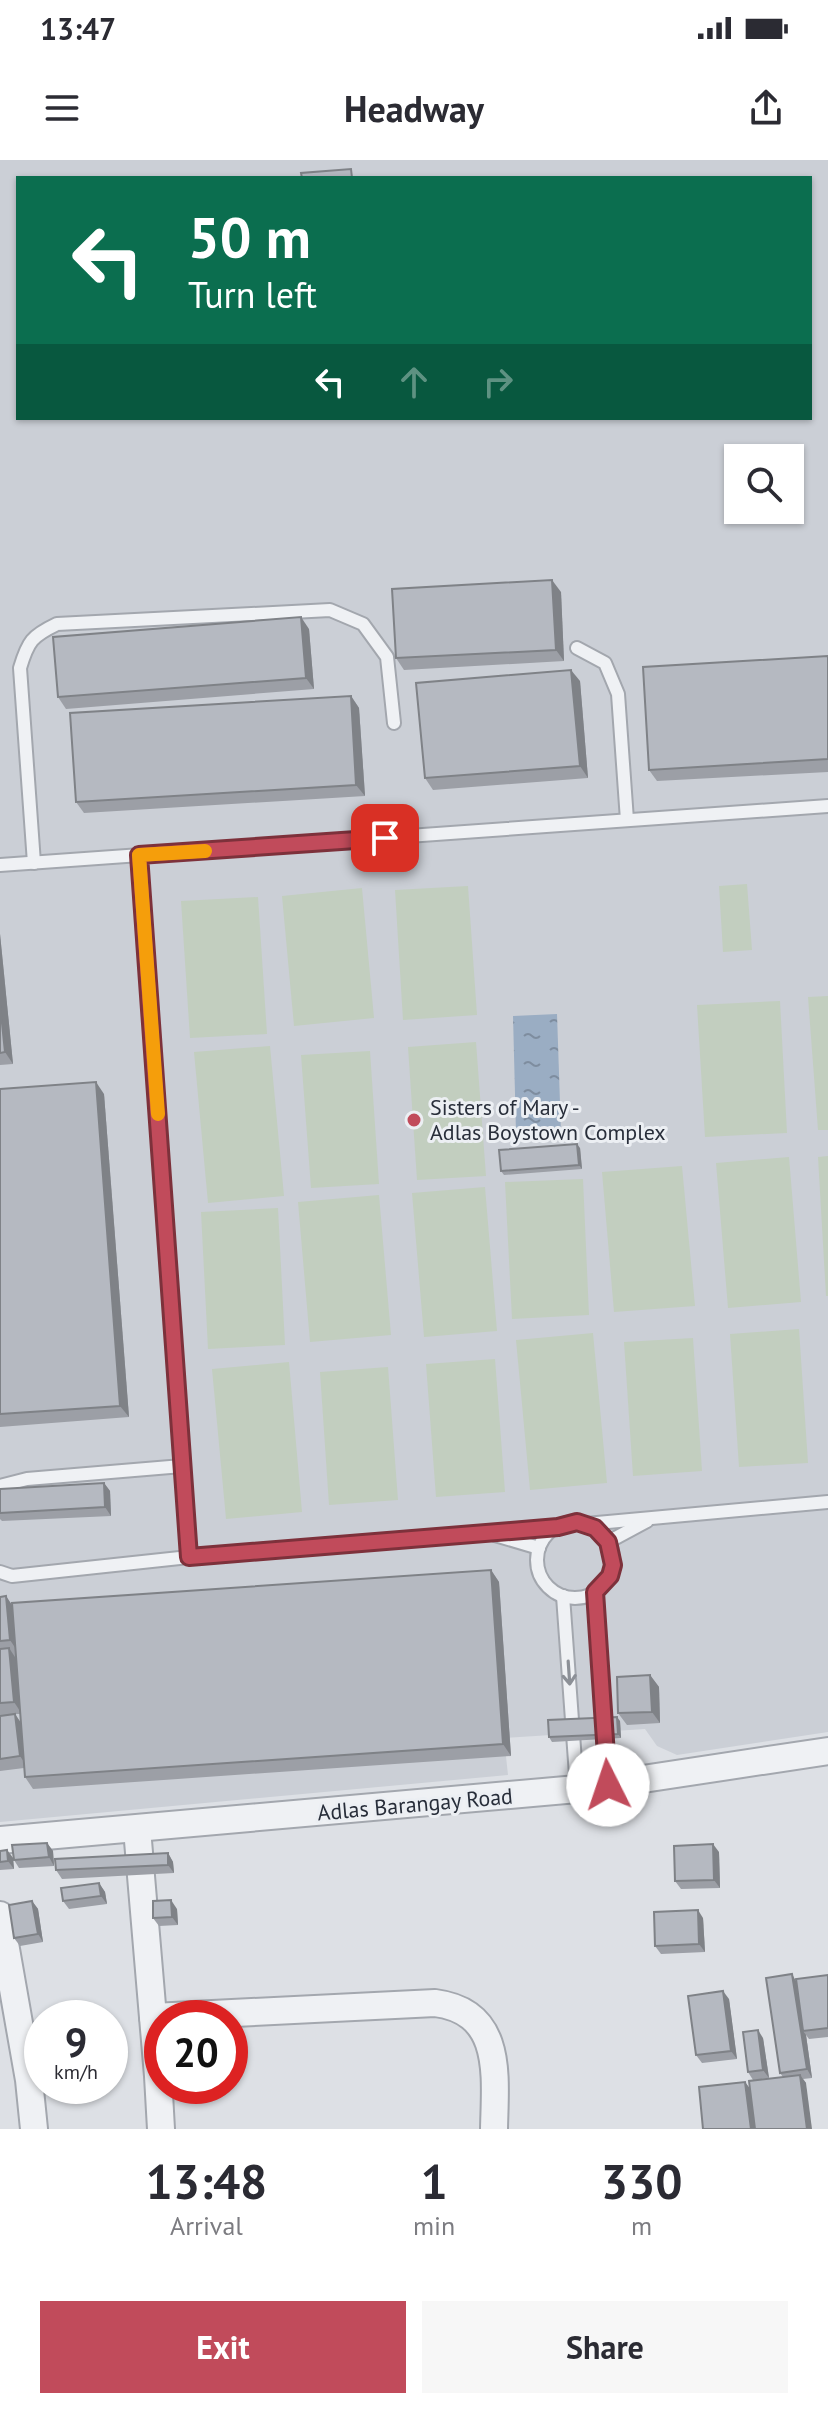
<!DOCTYPE html>
<style>
:root{--surface:#fff;--page:#f7f7f7;--text:#2b2b33;--muted:#7c7c81;--accent:#c14b5b}
body{margin:0;font-family:"PT Sans",sans-serif;background:var(--page);color:var(--text);height:100vh;display:flex;flex-direction:column;font-size:30px;white-space:nowrap}
*{box-sizing:border-box;margin:0}
p{font-size:26px;color:var(--muted)}
.icon{flex:none;width:44px;height:44px;fill:none;stroke:currentColor;stroke-width:2;stroke-linecap:round;stroke-linejoin:round}
.map{position:relative;height:1969px;overflow:hidden}
.drawer{display:flex;flex-direction:column;background:var(--surface);flex:1}
.drawer>*{flex:none}
.hud{position:absolute;left:16px;top:16px;width:796px;height:244px;border-radius:0px;box-shadow:0 2px 6px #0004;background:#0b6e4f;color:#fff;overflow:hidden}
.controls{position:absolute;left:724px;top:284px;display:grid;gap:16px}
.controls a{display:grid;place-items:center;width:80px;height:80px;border-radius:0px;background:var(--surface);box-shadow:0 2px 6px #0004;font-size:40px}
.speed{position:absolute;left:24px;top:1840px;display:flex;gap:16px;font-size:40px;font-weight:700;text-align:center}
.speed>*{display:grid;place-content:center;width:104px;height:104px;border-radius:50%;background:var(--surface);box-shadow:0 2px 6px #0004;line-height:1}
.speed small{font-size:20px;font-weight:400}
.speed .limit{border:12px solid #d22;background:#fff;color:#111}
.pin{position:absolute;display:grid;place-items:center;width:68px;height:68px;color:#fff;margin:-34px;border-radius:16px;box-shadow:0 4px 12px #0006}
.me{position:absolute;width:88px;margin:-44px;rotate:356deg;stroke-linejoin:round;filter:drop-shadow(0 0 6px #0008)}
.turn{display:flex;align-items:center;gap:28px;height:168px;padding:0 40px;font-size:36px}
.turn .icon{width:104px;height:104px;stroke-width:2.5}
.turn b{display:block;font-size:56px;line-height:68px}
.lanes{display:flex;align-items:center;height:76px;padding:0 40px;background:#0003;justify-content:center;gap:40px;direction:ltr}
.lanes .off{opacity:.35}
.eta{display:flex;justify-content:space-evenly;align-items:center;height:136px;text-align:center}
.eta b{font-size:48px;font-weight:800;line-height:56px}
.button{display:flex;gap:16px;margin-top:auto;padding:16px 40px}
.button a{flex:1;height:92px;border-radius:0px;background:var(--accent);color:#fff;font-size:32px;font-weight:800;line-height:92px;text-align:center}
.button a+a{background:var(--page);color:var(--text)}
.status{display:flex;justify-content:space-between;align-items:center;height:56px;padding:0 40px;background:var(--surface);direction:ltr}
.status svg{height:22px;fill:currentColor}
header{display:flex;justify-content:space-between;align-items:center;height:104px;padding:0 40px;background:var(--surface);font-size:36px;font-weight:800}
.map>svg:first-child{display:block}
.built{fill:#cbcfd6;fill-rule:evenodd}
.pitch{fill:#c2cebf}
.water{fill:url(#water-ripples)}
.lines{fill:none;stroke-linecap:round;stroke-linejoin:round}
.lane-casing{stroke:#a3a7ae;stroke-width:16}
.street-casing{stroke:#a3a7ae;stroke-width:30}
.lane{stroke:#eff1f4;stroke-width:12}
.street{stroke:#eff1f4;stroke-width:26}
.wall{fill:#9c9fa6;fill-rule:evenodd}
.shaded-wall{fill:#7f8287}
.building{fill:#b5b9c1;stroke:#7f8287;stroke-width:2}
.oneway{stroke:#8c9097}
.route-casing{stroke:#7d313b;stroke-width:20}
.route{stroke:#c14b5b;stroke-width:14}
.slow{stroke:#f59e0b;stroke-width:14}
.poi-dot{fill:#c14b5b;stroke:#eceff3;stroke-width:3}
.labels{text-anchor:middle;stroke-width:6;stroke-linejoin:round;paint-order:stroke}
.poi-label{font-size:22px;fill:#282e3a;stroke:#eceff3;text-anchor:start}
.street-label{font-size:22px;fill:#282e3a;stroke:#eceff3}
</style>
<div class="status"><b>13:47</b><svg viewBox="0 0 49 12"><path d="M0 12V9h3v3zM5 12V6h3v6zM10 12V3h3v9zM15 12V0h3v12zM26 1h20v11H26zM47 4h2v5h-2z"/></svg></div>
<header><svg class="icon" aria-label="menu" viewBox="0 0 24 24"><path d="M4 6h16M4 12h16M4 18h16"/></svg>Headway<svg class="icon" aria-label="share" viewBox="0 0 24 24"><path d="M12 15V3M7 8l5-5 5 5M5 13v7h14v-7"/></svg></header>
<div class="map">
<svg width="828" height="1969" viewBox="0 0 828 1969">
<defs>
<pattern id="water-ripples" width="26" height="14" patternUnits="userSpaceOnUse" patternTransform="scale(2)"><rect width="26" height="14" fill="#9aadc3"/><path d="M2 4q2-2 4 0t4 0M15 11q2-2 4 0t4 0" fill="none" stroke="#7e8d9f"/></pattern>
</defs>
<rect width="100%" height="100%" fill="#dde0e5"/>
<!-- built -->
<path class="built" d="M0,0h828v1572l-151,23 -20,-9 -12,-17 -141,9 4,37 -508,47zM18,18h792v240h-792zM738,298h52v52h-52z"/>
<!-- pitch -->
<g class="pitch">
<path d="M747,724l5,66 -29,2 -4,-66z"/>
<path d="M468,726l9,129 -74,5 -8,-130z"/>
<path d="M362,728l12,130 -80,8 -12,-130z"/>
<path d="M258,737l9,137 -77,4 -9,-137z"/>
<path d="M828,836v134h-10l-10,-133z"/>
<path d="M780,841l7,132 -82,4 -8,-132z"/>
<path d="M476,882l10,134 -69,4 -9,-133z"/>
<path d="M270,886l14,150 -76,7 -14,-151z"/>
<path d="M370,891l9,133 -68,4 -10,-133z"/>
<path d="M828,996v140h-2l-8,-139z"/>
<path d="M789,997l12,145 -73,6 -12,-145z"/>
<path d="M682,1006l13,140 -81,6 -12,-140z"/>
<path d="M583,1019l6,136 -77,4 -7,-137z"/>
<path d="M485,1027l12,144 -73,6 -12,-144z"/>
<path d="M379,1035l12,140 -81,7 -12,-140z"/>
<path d="M278,1048l7,137 -77,4 -7,-137z"/>
<path d="M799,1169l9,134 -69,4 -9,-133z"/>
<path d="M593,1173l14,150 -77,7 -14,-150z"/>
<path d="M693,1178l9,133 -69,5 -9,-134z"/>
<path d="M495,1199l10,133 -69,5 -10,-133z"/>
<path d="M289,1202l13,150 -76,7 -14,-150z"/>
<path d="M388,1207l10,133 -69,5 -9,-133z"/>
</g>
<!-- water -->
<path class="water" d="M557,854l4,118 -45,1 -3,-117z"/>
<g class="lines">
<defs>
<g id="lane">
<path d="M577,488l28,15 13,31 9,126"/>
<path d="M139,695l50,702"/>
<path d="M34,703l-14,-195c8,-27 12,-32 37,-44l273,-14 33,14 24,33 7,66"/>
<path d="M0,705l828,-59"/>
<path d="M0,1326l27,-7 155,-13"/>
<circle cx="575" cy="1400" r="38"/>
<path d="M586,1364l242,-22"/>
<path d="M495,1375l44,13"/>
<path d="M608,1382l39,-21"/>
<path d="M0,1412l12,4 177,-19 369,-30"/>
<path d="M595,1432l13,193"/>
<path d="M563,1436l14,193"/>
</g>
<g id="street">
<path d="M137,1669l21,247 3,53"/>
<path d="M0,1680l577,-51 251,-38"/>
<path d="M0,1755l29,165 5,49"/>
<path d="M153,1857l282,-14c69,9 60,73 59,126"/>
</g>
</defs>
<!-- lane casing -->
<use href="#lane" class="lane-casing"/>
<!-- street casing -->
<use href="#street" class="street-casing"/>
<!-- lane -->
<use href="#lane" class="lane"/>
<!-- street -->
<use href="#street" class="street"/>
</g>
<!-- wall -->
<g class="wall">
<path d="M561,432l3,69 -160,9 -8,-12z"/>
<path d="M309,469l5,60 -248,20 -8,-12z"/>
<path d="M828,496v116l-171,9 -8,-11z"/>
<path d="M580,521l8,97 -155,12 -8,-12z"/>
<path d="M351,536l8,12 6,88 -281,17 -8,-11z"/>
<path d="M0,774l13,130 -13,1z"/>
<path d="M0,929l104,5 25,323 -129,10z"/>
<path d="M580,988l2,21 -78,6 -3,-4z"/>
<path d="M104,1323l6,8 1,25 -109,5 -2,-2v-30z"/>
<path d="M491,1410l8,12 12,174 -478,33 -8,-12 -1,-9 -24,3v-174l6,-1 6,10zM15,1554h5l1,9z"/>
<path d="M650,1515l9,12 1,36 -33,2 -9,-12z"/>
<path d="M620,1561l1,17 -69,4 -3,-5z"/>
<path d="M47,1683l6,8 1,15 -35,2 -5,-8z"/>
<path d="M7,1690l6,8 1,11 -14,1v-19z"/>
<path d="M719,1692l1,36 -39,1 -6,-8z"/>
<path d="M168,1693l5,9 1,11 -112,6 -6,-9z"/>
<path d="M99,1723l6,9 2,12 -38,5 -6,-8z"/>
<path d="M32,1741l6,8 5,33 -23,4 -6,-8z"/>
<path d="M177,1749l1,16 -19,1 -6,-8z"/>
<path d="M703,1758l2,34 -44,2 -6,-8z"/>
<path d="M828,1815v62l-19,2 -3,-4 6,43 -9,1 3,4 -103,46 42,-47 5,7 33,-12 -3,-4 17,-91z"/>
<path d="M729,1839l8,60 -35,4 -6,-8z"/>
<path d="M763,1878l6,40 -16,2 -5,-8z"/>
</g>
<!-- shaded-wall -->
<g class="shaded-wall">
<path d="M552,420l9,12 3,69 -8,-11z"/>
<path d="M301,457l8,12 5,60 -8,-11z"/>
<path d="M571,510l9,11 8,97 -8,-12z"/>
<path d="M351,536l8,12 6,88 -9,-11z"/>
<path d="M0,774l13,130 -8,-12 -5,-48z"/>
<path d="M96,922l8,12 25,323 -9,-11z"/>
<path d="M577,984l3,4 2,21 -3,-4z"/>
<path d="M104,1323l6,8 1,25 -6,-9z"/>
<path d="M491,1410l8,12 12,174 -8,-12z"/>
<path d="M6,1436l8,12 4,44 -8,-12z"/>
<path d="M9,1488l8,12 5,54 -8,-12z"/>
<path d="M650,1515l9,12 1,36 -8,-11z"/>
<path d="M15,1554l8,12 5,42 -8,-12z"/>
<path d="M617,1557l3,4 1,17 -3,-4z"/>
<path d="M47,1683l6,8 1,15 -5,-9z"/>
<path d="M713,1684l6,8 1,36 -6,-8z"/>
<path d="M7,1690l6,8 1,11 -6,-8z"/>
<path d="M168,1693l5,9 1,11 -6,-8z"/>
<path d="M99,1723l6,9 2,12 -6,-8z"/>
<path d="M171,1740l6,9 1,16 -6,-8z"/>
<path d="M32,1741l6,8 5,33 -5,-8z"/>
<path d="M698,1750l5,8 2,34 -6,-8z"/>
<path d="M792,1814l5,9 6,48 3,4 6,43 -5,-9z"/>
<path d="M723,1831l6,8 8,60 -6,-8z"/>
<path d="M758,1870l5,8 6,40 -6,-8z"/>
<path d="M800,1915l6,8 6,46h-5z"/>
<path d="M745,1922l6,8 4,39h-4z"/>
</g>
<!-- building -->
<g class="building">
<path d="M351,9l1,9h-50l-1,-5z"/>
<path d="M552,420l4,70 -160,8 -4,-69z"/>
<path d="M301,457l5,61 -248,19 -5,-60z"/>
<path d="M828,496v103l-179,11 -6,-103z"/>
<path d="M571,510l9,96 -155,12 -9,-95z"/>
<path d="M351,536l5,89 -280,17 -6,-89z"/>
<path d="M0,844l5,48 -5,1z"/>
<path d="M96,922l24,324 -120,8v-325z"/>
<path d="M577,984l2,21 -78,6 -2,-21z"/>
<path d="M104,1323l1,24 -105,6v-24z"/>
<path d="M491,1410l12,174 -478,33 -13,-174z"/>
<path d="M6,1436l4,44 -10,1v-44z"/>
<path d="M9,1488l5,54 -14,1v-54z"/>
<path d="M650,1515l2,37 -34,1 -1,-36z"/>
<path d="M15,1554l5,42 -20,3v-43z"/>
<path d="M617,1557l1,17 -69,3 -1,-17z"/>
<path d="M47,1683l2,14 -35,3 -2,-15z"/>
<path d="M713,1684l1,36 -39,1 -1,-35z"/>
<path d="M7,1690l1,11 -8,1v-11z"/>
<path d="M168,1693v12l-112,5 -1,-11z"/>
<path d="M99,1723l2,13 -38,5 -2,-13z"/>
<path d="M171,1740l1,17 -19,1v-17z"/>
<path d="M32,1741l6,33 -24,4 -5,-33z"/>
<path d="M698,1750l1,34 -44,2 -1,-34z"/>
<path d="M792,1814l15,95 -27,4 -14,-95z"/>
<path d="M828,1815v53l-25,3 -7,-52z"/>
<path d="M723,1831l8,60 -35,4 -8,-59z"/>
<path d="M758,1870l5,40 -15,2 -5,-40z"/>
<path d="M800,1915l7,54h-52l-6,-48z"/>
<path d="M745,1922l6,47h-48l-4,-42z"/>
</g>
<!-- one-way arrows -->
<defs><path id="oneway-shaft" d="M-6 0H5M1.5-3L5.5 0L1.5 3" fill="none" stroke-width="1.6" stroke-linecap="round" stroke-linejoin="round" transform="scale(2)"/></defs>
<use class="oneway" href="#oneway-shaft" transform="translate(569 1513) rotate(86)"/>
<g class="lines">
<defs>
<path id="route" d="M385,678l-246,17 50,702 322,-26 47,-4 19,-5 18,6 13,14 5,23 -3,11 -15,16 13,193"/>
</defs>
<!-- route casing -->
<use href="#route" class="route-casing"/>
<!-- route -->
<use href="#route" class="route"/>
<!-- slow -->
<path class="slow" d="M158,954l-19,-259 66,-4"/>
</g>
<!-- markers -->
<circle class="poi-dot" cx="414" cy="960" r="8"/>
<g class="labels">
<!-- poi labels -->
<g class="poi-label">
<text x="430" y="955">Sisters of Mary -<tspan x="430" dy="25">Adlas Boystown Complex</tspan></text>
</g>
<!-- street labels -->
<g class="street-label">
<text transform="translate(415 1644) rotate(-5)" y="8">Adlas Barangay Road</text>
</g>
</g>
</svg>
<div class="controls">
<a><svg class="icon" aria-label="search" viewBox="0 0 24 24"><circle cx="10" cy="10" r="6"/><path d="M15 15l6 6"/></svg></a>
</div>
<div class="speed"><div>9<small>km/h</small></div><div class="limit">20</div></div>
<div class="pin" style="left:385px;top:678px;background:#d93025"><svg class="icon" aria-label="arrive" viewBox="0 0 24 24"><path d="M6 21V4h12l-3 4 3 4H6"/></svg></div>
<svg class="me" style="left:608px;top:1625px" viewBox="-20 -20 40 40"><circle r="19" fill="#fff"/><path d="M0-13L10 11 0 6-10 11z" fill="#c14b5b"/></svg>
<div class="hud">
<div class="turn"><svg class="icon" aria-label="left" viewBox="0 0 24 24"><path d="M17 20v-9H6M10 6l-5 5 5 5"/></svg><div><b>50 m</b>Turn left</div></div>
<div class="lanes"><svg class="icon" aria-label="left" viewBox="0 0 24 24"><path d="M17 20v-9H6M10 6l-5 5 5 5"/></svg><svg class="icon off" aria-label="ahead" viewBox="0 0 24 24"><path d="M12 20V5M6 11l6-6 6 6"/></svg><svg class="icon off" aria-label="right" viewBox="0 0 24 24"><path d="M7 20v-9h11M14 6l5 5-5 5"/></svg></div>
</div>
</div>
<section class="drawer">
<div class="eta">
<div><b>13:48</b><p>Arrival</p></div>
<div><b>1</b><p>min</p></div>
<div><b>330</b><p>m</p></div>
</div>
<div class="button"><a>Exit</a><a>Share</a></div>
</section>
